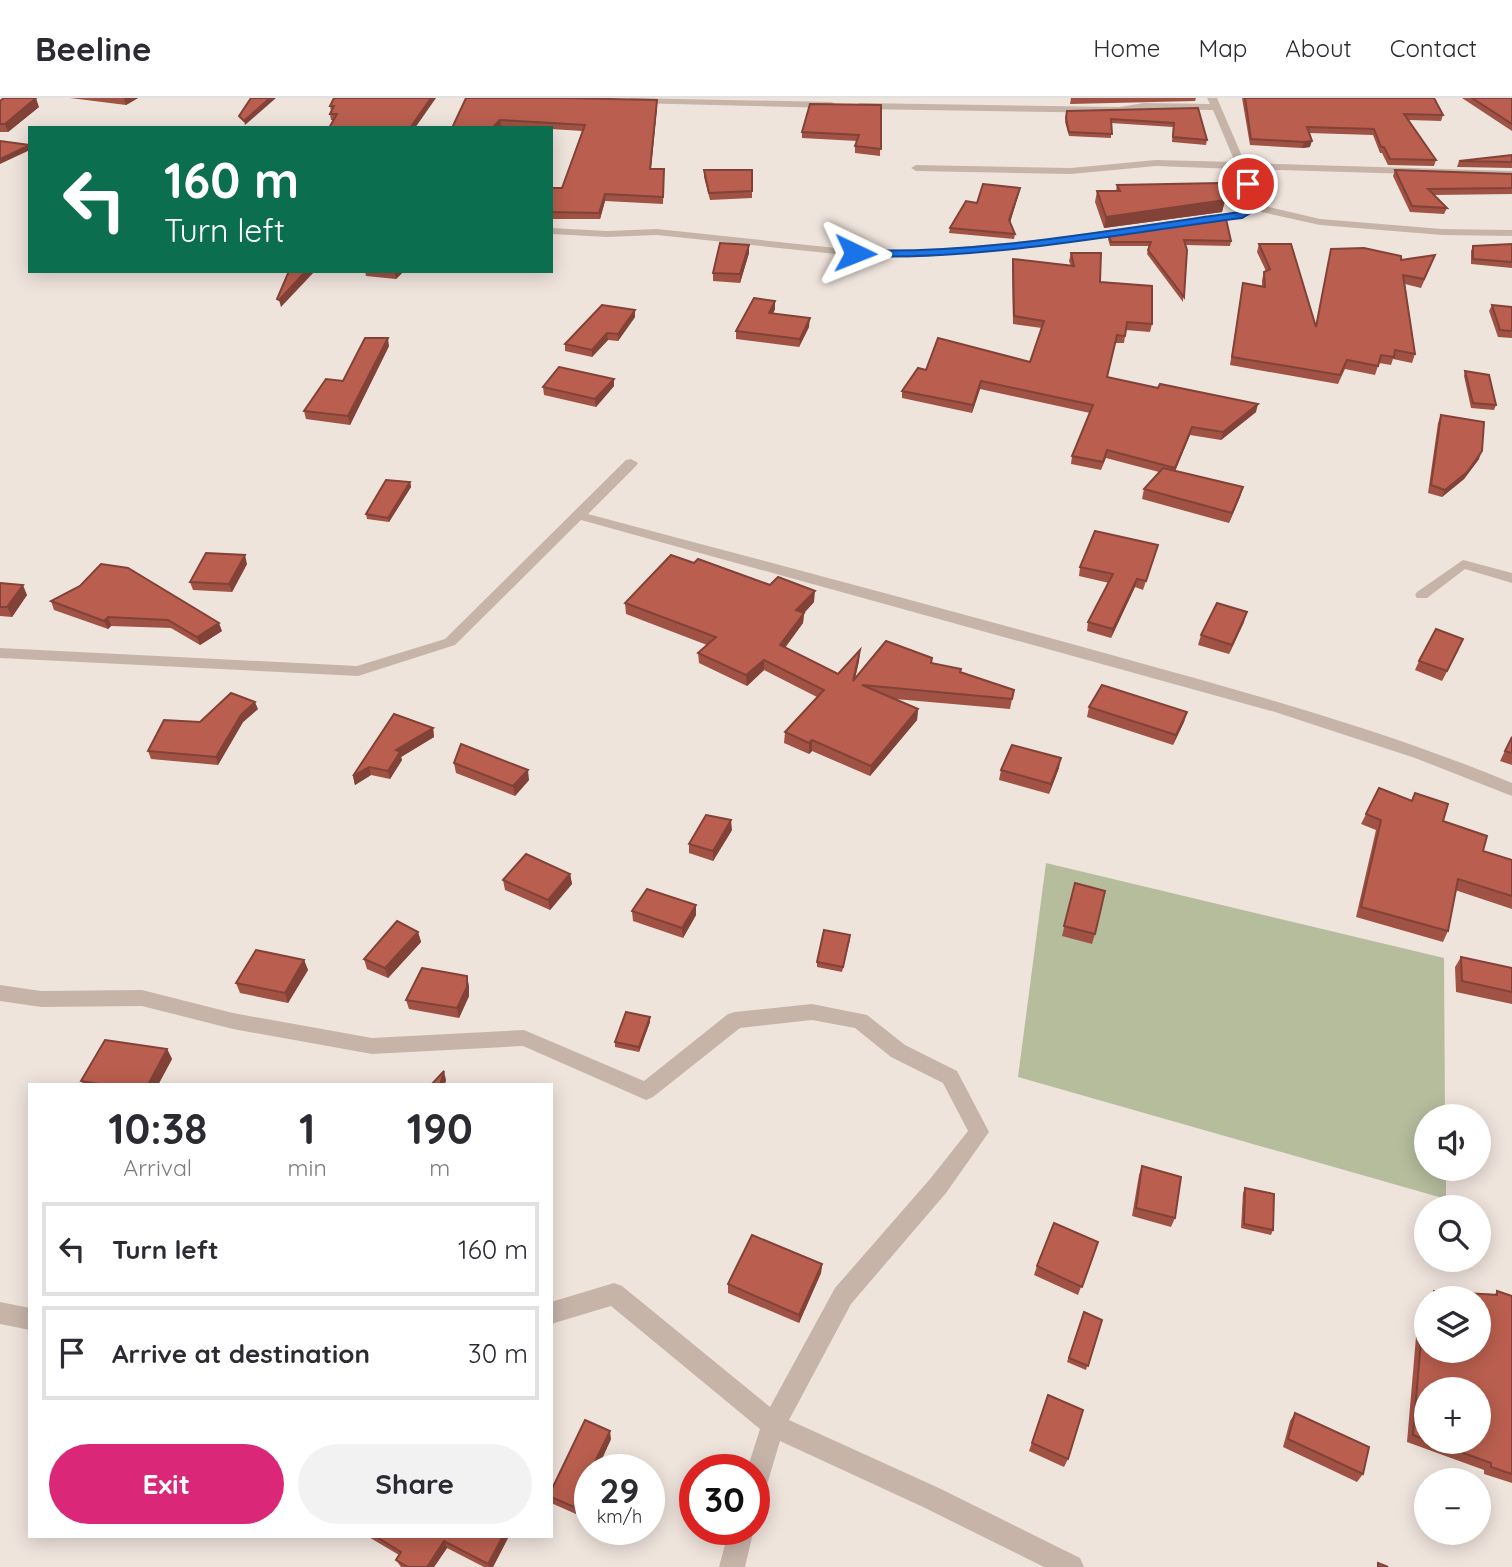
<!DOCTYPE html>
<meta charset="utf-8">
<style>
:root{--surface:#fff;--page:#f2f2f3;--text:#2b2b33;--muted:#7c7c81;--line:#e1e1e2;--accent:#db2777}
body{margin:0;font-family:Quicksand,sans-serif;background:var(--page);color:var(--text);height:100vh;display:flex;flex-direction:column;font-size:26px;white-space:nowrap}
*{box-sizing:border-box;margin:0}
p{font-size:23px;color:var(--muted)}
.icon{flex:none;width:38px;height:38px;fill:none;stroke:currentColor;stroke-width:2;stroke-linecap:round;stroke-linejoin:round}
.map{position:relative;flex:1;overflow:hidden}
.drawer{position:absolute;left:28px;top:985px;width:525px;height:455px;display:flex;flex-direction:column;background:var(--surface);border-radius:0px;box-shadow:0 4px 18px #0003}
.drawer>*{flex:none}
.banner{position:absolute;left:28px;top:28px;width:525px;height:147px;border-radius:0px;box-shadow:0 4px 18px #0003;background:#0b6e4f;color:#fff;overflow:hidden}
.controls{position:absolute;left:1414px;top:1006px;display:grid;gap:14px}
.controls a{display:grid;place-items:center;width:77px;height:77px;border-radius:50%;background:var(--surface);box-shadow:0 4px 18px #0003;font-size:35px}
.speed{position:absolute;left:574px;top:1356px;display:flex;gap:14px;font-size:35px;font-weight:700;text-align:center}
.speed>*{display:grid;place-content:center;width:91px;height:91px;border-radius:50%;background:var(--surface);box-shadow:0 4px 18px #0003;line-height:1}
.speed small{font-size:18px;font-weight:400}
.speed .limit{border:10px solid #d22;background:#fff;color:#111}
.pin{position:absolute;display:grid;place-items:center;width:60px;height:60px;color:#fff;margin:-30px;border:4px solid #fff;border-radius:50%;box-shadow:0 2px 7px #0007}
.me{position:absolute;width:77px;margin:-38px;rotate:92deg;stroke-linejoin:round;filter:drop-shadow(0 0 5px #0008)}
.turn{display:flex;align-items:center;gap:24px;height:147px;padding:0 21px;font-size:32px}
.turn .icon{width:91px;height:91px;stroke-width:2.5}
.turn b{display:block;font-size:49px;line-height:60px}
.eta{display:flex;justify-content:space-evenly;align-items:center;height:119px;text-align:center}
.eta b{font-size:42px;font-weight:700;line-height:49px}
.cta{display:flex;gap:14px;margin-top:auto;padding:14px 21px}
.cta a{flex:1;height:80px;border-radius:42px;background:var(--accent);color:#fff;font-size:28px;font-weight:700;line-height:80px;text-align:center}
.cta a+a{background:var(--page);color:var(--text)}
ul{padding:0;list-style:none}
li{display:flex;align-items:center;gap:21px;height:94px;margin:0 14px 10px;padding:0 7px;border:4px solid var(--line);border-radius:0px}
li div{flex:1}
li b{display:block;font-size:26px}
li em{font-style:normal}
header{display:flex;align-items:center;gap:42px;box-sizing:border-box;height:98px;padding:0 35px;background:var(--surface);border-bottom:2px solid var(--line)}
header strong{font-size:33px}
nav{display:flex;gap:38px;margin-inline-start:auto;font-size:24px}
.map>svg:first-child{display:block}
.green{fill:#b5bd9d}
.lines{fill:none;stroke-linecap:round;stroke-linejoin:round}
.minor{fill:#c6b4a9;fill-rule:evenodd}
.wall{fill:#a05244;fill-rule:evenodd}
.shaded-wall{fill:#824237}
.building{fill:#ba5f4f;stroke:#824237;stroke-width:2}
.route{fill:#1a73e8;stroke:#114b97;stroke-width:2}
</style>
<header>
<strong>Beeline</strong>
<nav><a>Home</a><a>Map</a><a>About</a><a>Contact</a></nav>
</header>
<div class="map">
<svg width="1512" height="1469" viewBox="0 0 1512 1469">
<rect width="100%" height="100%" fill="#efe4dc"/>
<!-- green -->
<path class="green" d="M1046,765l398,95 1,158h-19v53h20v30l-428,-122z"/>
<g class="lines">
<!-- minor -->
<g class="minor">
<path d="M630,0l202,4 5,3 -5,3 -199,-5 -5,-3z"/>
<path d="M1207,0h10l28,65 267,8v6l-265,-8 13,36 60,14 122,10 70,1v6l-70,-1 -122,-10 -63,-14 -15,7 -196,27 -137,13 -54,-2 -198,-21 -50,2 -56,-3v-6l56,3 50,-2 198,21 54,2 137,-13 193,-27 10,-6 -12,-37 -81,-3 -85,8 -155,-3 -5,-3 5,-3 155,3 85,-8 79,2 -22,-52 -69,-1 -25,4 -259,-4 -5,-3 5,-3 259,4 25,-4 66,1z"/>
<path d="M631,361l7,4 -2,3 -48,48c177,47 354,94 531,143 133,37 266,73 393,126v13l-97,-38 -140,-46 -694,-192 -126,125 -97,31 -358,-18v-10l357,18 88,-27 181,-179z"/>
<path d="M1463,462l49,13v10l-47,-14 -38,29h-10l-2,-3 2,-3z"/>
<path d="M0,887l41,6 101,-1 91,23 139,25 152,-8 120,51 84,-67 7,-2 77,-8 55,11 38,30 52,26 32,61 -43,61 -95,111 -62,116 152,69 139,69 4,9h-40l-121,-60 -143,-66 -17,57 -9,3v-31h-7l13,-41 -149,-123 -60,18v-22l63,-19 8,3 148,121 65,-119 95,-109 38,-48 -25,-48 -52,-26 -36,-29 -43,-8 -72,8 -87,69 -7,3 -123,-54 -151,8 -139,-25 -91,-23 -101,1 -41,-6z"/>
<path d="M0,1204l30,6v22l-30,-6z"/>
<path d="M729,1432l25,-1 -9,38h-26z"/>
</g>
</g>
<!-- wall -->
<g class="wall">
<path d="M70,0h68l-12,7z"/>
<path d="M436,0l-103,22h-2l-1,-6 1,-3 -1,-5z"/>
<path d="M466,0l191,9 -6,62h13l-1,35 -58,-3 -5,18h-49v-31h11l20,-57 -31,-2v-1l-50,-2 -2,2h-47z"/>
<path d="M1071,0h125l-1,3 -125,3z"/>
<path d="M1242,0h192l9,17 -2,6 -32,-1 27,40 -2,6 -46,-1 -6,-12h-2l-7,-18 -64,-2 1,14 -8,1 -52,-3z"/>
<path d="M1462,0h50v33z"/>
<path d="M0,3l39,6 -31,25h-8z"/>
<path d="M881,7l-1,51 -25,-3v-7l2,-5 -55,-3v-6z"/>
<path d="M1198,10l9,32 -1,5 -34,-3 1,-15 -62,-4v15l-42,-2 -4,-14 2,-11z"/>
<path d="M1512,57v13l-55,-1 2,-6z"/>
<path d="M704,72h48v28l-42,2 -6,-23z"/>
<path d="M1395,72l117,4v20l-78,1 13,13 -3,6 -34,-2 -17,-36z"/>
<path d="M1117,87l108,15 -3,12 -118,16 -9,-26 2,-11h19z"/>
<path d="M1019,95l-9,29 5,12 -1,5 -65,-6 1,-5 27,-25z"/>
<path d="M1109,137l122,6 -1,5 -45,-1 -2,57 -36,-48 2,-8h-39l-2,-7z"/>
<path d="M1259,146l57,81 15,-76 101,14 -11,25 -16,-4 10,70 -3,9 -19,-4 -2,6 -12,-2 -4,12 -30,-6 -7,15 -108,-19 13,-82 19,3v-6l2,-8 2,-1 -9,-19z"/>
<path d="M1512,146v24l-41,-4v-13l2,-5z"/>
<path d="M749,147v8l-9,30 -27,-2v-8z"/>
<path d="M1071,155l29,29 52,42 -2,8 -24,-2 -2,13h-9l-8,34 149,35 -35,28 -31,-5 -15,36 68,16 -3,10 -11,26 -87,-24 2,-10 15,-17 -53,-14 -5,12 -30,-6 1,-8 18,-43 -110,-24 -8,24 -70,-15v-7l24,-21 104,-8 12,-34 -29,-4 -1,-58 1,-7 58,7 -2,-5z"/>
<path d="M365,173h39l-8,8 -30,-3z"/>
<path d="M775,203v8l-2,5 36,13 -10,20 -63,-8v-8z"/>
<path d="M1492,207l20,2v31l-14,-1 -9,-26z"/>
<path d="M635,212v7l-17,24 -10,-1 -16,17 -27,-6v-7z"/>
<path d="M389,248l-39,79 -44,-6 -2,-8z"/>
<path d="M1465,273l31,34 -2,5 -23,-2 -7,-32z"/>
<path d="M614,288l-18,21 -52,-12 -1,-8z"/>
<path d="M1441,317l38,44 -15,20 -22,18 -14,-4 10,-70z"/>
<path d="M410,384l1,5 -22,35 -22,-3 -1,-5z"/>
<path d="M1158,447l-15,45 -8,-3 -24,51 -24,-7 1,-9 21,-39 -30,-7 1,-9z"/>
<path d="M247,466l-15,28 -39,-2 -3,-8z"/>
<path d="M128,470l94,63 -22,14 -29,-17 -60,-2 -3,3 -54,-19 -3,-9z"/>
<path d="M0,485l27,12 -15,22 -12,-1z"/>
<path d="M814,504l-10,11 -1,10 -18,25 53,26 22,-24 -1,11 -4,17 76,-15 83,27 -4,19 -115,-10 23,10 -1,11 -47,56 -58,-25 -3,3 -25,-11 1,-11 32,-35 -53,-27 -17,16 -48,-23 -1,-10 9,-8 -81,-31 -1,-11z"/>
<path d="M1244,524l-15,32 -31,-9 3,-10z"/>
<path d="M1459,551l-17,32 -27,-11 4,-9z"/>
<path d="M1089,609l98,5 -3,10 -11,23 -86,-28z"/>
<path d="M258,611l-15,13 -25,43 -67,-6 -3,-8 52,-29z"/>
<path d="M433,630l1,9 -33,20 1,3 -12,19 -19,-4 -16,10 -2,-9z"/>
<path d="M1512,638v29l-12,-4z"/>
<path d="M454,665l75,17 -14,16 -59,-23z"/>
<path d="M1059,670l-10,26 -50,-14 2,-10z"/>
<path d="M1415,695l28,28 40,30 29,9v49l-57,-19 -7,41 -5,11 -87,-25 20,-87 -15,-6 5,-10 45,-13z"/>
<path d="M732,732l-19,31 -24,-8v-9z"/>
<path d="M570,776l2,10 -22,26 -45,-20 -2,-10z"/>
<path d="M1075,785l20,51 -3,10 -30,-8z"/>
<path d="M632,813l64,4 -13,23 -50,-17z"/>
<path d="M418,834l3,10 -33,36 -21,-9 -3,-10z"/>
<path d="M850,842l-8,32 -25,-5v-5z"/>
<path d="M1461,859l51,11v36l-56,-12 -1,-25z"/>
<path d="M304,862l4,10 -20,33 -48,-10 -4,-10z"/>
<path d="M469,888v10l-10,22 -50,-9 -3,-9z"/>
<path d="M650,919v5l-11,30 -24,-5v-5z"/>
<path d="M167,951l5,10 -14,26h-74l-3,-4z"/>
<path d="M1142,1068l33,52 -4,9 -39,-11 7,-41z"/>
<path d="M1245,1090l28,42 -2,5 -30,-7 2,-35z"/>
<path d="M1098,1144l-20,53 -44,-20 3,-9z"/>
<path d="M822,1166l-1,9 -22,50 -71,-30v-9z"/>
<path d="M1434,1193l61,3 2,-3 15,5v187l-28,-9v-4l-77,-28 10,-117 6,-8 3,34 53,-53h-50zM1426,1292l53,52h-53z"/>
<path d="M1084,1214l18,8 -16,50 -19,-8z"/>
<path d="M1048,1297l20,64 -4,8 -35,-16z"/>
<path d="M1295,1315l68,61 -6,8 -74,-35 7,-26z"/>
<path d="M611,1341l-35,75 -25,-11v-12z"/>
<path d="M367,1438h142l-16,31h-9l-37,-19 -13,19h-33l-5,-7 3,-5z"/>
</g>
<!-- shaded-wall -->
<g class="shaded-wall">
<path d="M36,0l3,9 -31,25 -3,-8z"/>
<path d="M125,0h13l-12,7 -2,-6z"/>
<path d="M270,0h6l-31,27 -1,-4z"/>
<path d="M431,0h5l-21,30h-5z"/>
<path d="M657,2v7l-7,69v-7z"/>
<path d="M500,22l1,6 -2,2h-7z"/>
<path d="M1312,43l-2,6 -8,1 2,-6z"/>
<path d="M30,47v5l-30,14v-5z"/>
<path d="M1020,90l-1,5 -10,33v-6z"/>
<path d="M605,96v7l-5,18 -1,-6z"/>
<path d="M1225,102l-3,12 -118,16 2,-11z"/>
<path d="M749,147v8l-9,30v-9z"/>
<path d="M306,173h9l-34,36 -2,-7z"/>
<path d="M395,173h9l-8,8z"/>
<path d="M775,203v8l-6,13v-9z"/>
<path d="M635,212v7l-17,24v-7z"/>
<path d="M810,220l-1,9 -10,20 1,-8z"/>
<path d="M607,235l1,7 -16,17v-7z"/>
<path d="M388,240l1,8 -39,79 -2,-9z"/>
<path d="M614,281v7l-18,21 -1,-8z"/>
<path d="M981,283l-1,8 -8,24 1,-8z"/>
<path d="M1258,306l-2,8 -35,28 2,-8z"/>
<path d="M1192,329l-2,8 -17,41 2,-8z"/>
<path d="M1482,353l-3,8 -15,20 -22,18 3,-7z"/>
<path d="M410,384l1,5 -22,35 -1,-4z"/>
<path d="M1243,389l-3,10 -11,26 3,-10z"/>
<path d="M245,457l2,9 -15,28 -3,-8z"/>
<path d="M1137,481l-2,8 -24,51 2,-9z"/>
<path d="M23,487l4,10 -15,22 -5,-10z"/>
<path d="M815,493l-1,11 -10,11 -1,10 -24,32 1,-10 16,-35z"/>
<path d="M1247,514l-3,10 -15,32 3,-9z"/>
<path d="M108,519l3,9 -3,3 -4,-8z"/>
<path d="M219,525l3,8 -22,14 -3,-8z"/>
<path d="M860,552l-1,11 -7,31 1,-11z"/>
<path d="M764,562v10l-17,16 -1,-11z"/>
<path d="M255,604l3,7 -15,13 -25,43 -2,-8 25,-42z"/>
<path d="M918,611l-1,11 -47,56 1,-10z"/>
<path d="M1187,614l-3,10 -11,23 3,-10z"/>
<path d="M433,630l1,9 -33,20 1,3 -12,19 -2,-8 8,-21z"/>
<path d="M812,642v11l-3,3v-11z"/>
<path d="M1061,660l-2,10 -10,26 2,-10z"/>
<path d="M369,669l2,8 -16,10 -2,-9z"/>
<path d="M528,672l1,10 -14,16 -2,-10z"/>
<path d="M731,722l1,10 -19,31v-10z"/>
<path d="M570,776l2,10 -22,26 -2,-10z"/>
<path d="M696,807v10l-13,23 -1,-10z"/>
<path d="M418,834l3,10 -33,36 -3,-10z"/>
<path d="M304,862l4,10 -20,33 -3,-10z"/>
<path d="M467,878l2,10v10l-10,22 -2,-10z"/>
<path d="M650,919v5l-11,30v-5z"/>
<path d="M167,951l5,10 -14,26h-10z"/>
<path d="M444,973l2,9 -1,5h-5z"/>
<path d="M822,1166l-1,9 -22,50v-8z"/>
<path d="M610,1333l1,8 -14,31h-6z"/>
<path d="M590,1375v11l-14,30 -2,-7z"/>
<path d="M503,1438h6l-16,31h-4l-1,-3z"/>
<path d="M444,1443l3,7 -13,19h-7z"/>
</g>
<!-- building -->
<g class="building">
<path d="M4,0h32l-31,26h-5v-23z"/>
<path d="M251,0h19l-26,23 -5,-5z"/>
<path d="M334,0h97l-21,30h-81l8,-14h-7l4,-8h-4z"/>
<path d="M466,0h95l96,2 -7,69h14l-1,28 -58,-3 -6,19 -48,-1v-24h11l23,-63 -85,-5 -8,8h-40z"/>
<path d="M1245,0h189l9,17 -39,-1 32,46 -46,-1 -6,-12h-3l-7,-18 -67,-2 5,14 -8,1 -53,-3z"/>
<path d="M1472,0h40v26z"/>
<path d="M810,6l71,1v44l-26,-3 4,-11 -57,-3z"/>
<path d="M1198,10l9,32 -34,-3 1,-14 -63,-4 1,15 -43,-2 -3,-14 1,-7z"/>
<path d="M0,43l30,4 -30,14z"/>
<path d="M1512,57v7l-53,-1z"/>
<path d="M704,72h48v21l-43,2z"/>
<path d="M1395,72l117,4v14l-84,1 19,19 -35,-2z"/>
<path d="M1221,85l4,17 -119,17 -9,-26h23l-3,-6z"/>
<path d="M983,86l37,4 -11,32 6,14 -65,-6 16,-27 11,2z"/>
<path d="M1226,121l5,22 -47,-1 3,10 -3,47 -36,-47 3,-8h-40l-2,-7z"/>
<path d="M720,145l29,2 -9,29 -27,-1z"/>
<path d="M1259,146h32l25,83 15,-78 33,-1 37,8v4l34,-5 -11,24 -21,-4 12,79 -20,-4 -1,7 -13,-2 -3,11 -31,-6 -7,15 -108,-18 11,-74 22,4 -1,-15 6,-3z"/>
<path d="M1512,146v18l-39,-3v-13z"/>
<path d="M1071,155h30l-1,29 52,4v38l-25,-2 -2,14 -8,-1 -10,42 51,11 2,-4 98,20 -35,28 -31,-5 -17,41 -68,-18 -4,12 -31,-6 21,-51 -112,-24 -8,24 -71,-14 16,-23 8,2 12,-32 92,24 14,-41 -30,-5 -1,-57 61,7z"/>
<path d="M289,173h17l-27,29 -2,-1z"/>
<path d="M754,200l21,3 -6,12 41,5 -10,21 -64,-8z"/>
<path d="M602,207l33,5 -17,24 -11,-1 -15,17 -27,-6z"/>
<path d="M1492,207l20,2v24l-12,-1z"/>
<path d="M365,240h23l-40,78 -44,-5 22,-32 17,2z"/>
<path d="M559,269l55,12 -19,20 -52,-12z"/>
<path d="M1465,273l24,4 7,30 -23,-2z"/>
<path d="M1441,317l43,7 -2,29 -15,21 -22,18 -14,-5z"/>
<path d="M1163,370l80,19 -11,26 -88,-24z"/>
<path d="M386,382l24,2 -22,36 -22,-4z"/>
<path d="M1095,433l63,14 -12,36 -9,-2 -24,50 -25,-7 25,-48 -33,-7z"/>
<path d="M206,455l39,2 -16,29 -39,-2z"/>
<path d="M671,457l23,8 4,-4 72,26 8,-8 37,14 -19,19 8,3 -24,32 58,29 22,-24 -7,31 33,-40 46,17 -1,5 30,6 -1,3 54,18 -2,9 -150,-14 56,24 -47,57 -59,-26 -3,3 -24,-11 39,-42 -60,-30 -18,15 -48,-22 18,-16 -91,-34z"/>
<path d="M101,466l27,4 91,55 -22,14 -29,-17 -60,-3 -4,4 -53,-20 29,-15z"/>
<path d="M0,485l23,2 -16,22h-7z"/>
<path d="M1217,505l30,9 -15,33 -31,-10z"/>
<path d="M1436,531l27,10 -16,32 -28,-10z"/>
<path d="M1102,587l85,27 -11,23 -87,-28z"/>
<path d="M231,595l24,9 -14,13 -25,42 -68,-6 16,-31 36,2z"/>
<path d="M394,616l39,14 -37,22 4,2 -12,19 -19,-4 -16,9z"/>
<path d="M1512,639v16l-7,-2z"/>
<path d="M461,646l67,26 -15,16 -59,-23z"/>
<path d="M1012,647l49,13 -10,26 -50,-14z"/>
<path d="M1379,690l33,13 3,-8 33,11 -5,17 44,15 -4,15 29,9v36l-54,-17 -10,52 -87,-24 20,-87 -15,-6z"/>
<path d="M706,717l25,5 -18,31 -24,-7z"/>
<path d="M526,756l44,20 -22,26 -45,-20z"/>
<path d="M1075,785l30,8 -10,43 -31,-8z"/>
<path d="M647,791l49,16 -14,23 -50,-17z"/>
<path d="M397,823l21,11 -33,36 -21,-9z"/>
<path d="M824,832l26,5 -7,32 -26,-5z"/>
<path d="M256,852l48,10 -19,33 -49,-10z"/>
<path d="M1461,859l51,11v24l-50,-11z"/>
<path d="M422,870l45,8v11l-10,21 -51,-8z"/>
<path d="M626,914l24,5 -11,30 -24,-5z"/>
<path d="M105,942l62,9 -19,36h-43l-24,-4z"/>
<path d="M444,973l-4,14h-9z"/>
<path d="M1142,1068l39,11 -6,41 -39,-10z"/>
<path d="M1245,1090l29,6 -1,36 -29,-6z"/>
<path d="M1054,1125l44,19 -16,45 -45,-21z"/>
<path d="M752,1137l70,29 -23,51 -71,-31z"/>
<path d="M1434,1193l63,4v-4l15,5v178l-21,-7v-4l-58,-21h46v-52h-53v50l-13,-5 10,-118h3v34h53v-53h-45z"/>
<path d="M1084,1214l18,8 -14,46 -19,-8z"/>
<path d="M1048,1297l35,15 -15,49 -36,-16z"/>
<path d="M1295,1315l74,34 -6,27 -75,-35z"/>
<path d="M585,1322l25,11 -19,39h-1v3l-16,34 -23,-10v-6z"/>
<path d="M375,1438h128l-15,28 -44,-23 -17,26h-19l-12,-7 5,-8z"/>
<path d="M1378,1465l10,4h-10z"/>
</g>
<!-- route -->
<path class="route" d="M1248,83l4,3 8,23 -18,11c-127,16 -259,43 -387,38l-6,-3 6,-3c128,5 258,-21 385,-38l10,-6 -7,-22z"/>
</svg>
<div class="controls">
<a><svg class="icon" aria-label="sound" viewBox="0 0 24 24"><path d="M4 9h4l5-4v14l-5-4H4zM17 9q2 3 0 6"/></svg></a>
<a><svg class="icon" aria-label="search" viewBox="0 0 24 24"><circle cx="10" cy="10" r="6"/><path d="M15 15l6 6"/></svg></a>
<a><svg class="icon" aria-label="layers" viewBox="0 0 24 24"><path d="M12 4l9 5-9 5-9-5zM3 14l9 5 9-5"/></svg></a>
<a>+</a>
<a>−</a>
</div>
<div class="speed"><div>29<small>km/h</small></div><div class="limit">30</div></div>
<div class="pin" style="left:1248px;top:86px;background:#d93025"><svg class="icon" aria-label="arrive" viewBox="0 0 24 24"><path d="M6 21V4h12l-3 4 3 4H6"/></svg></div>
<svg class="me" style="left:855px;top:155px" viewBox="-20 -20 40 40"><path d="M0-17L14 15 0 8-14 15z" fill="#1a73e8" stroke="#fff" stroke-width="4"/></svg>
<div class="banner">
<div class="turn"><svg class="icon" aria-label="left" viewBox="0 0 24 24"><path d="M17 20v-9H6M10 6l-5 5 5 5"/></svg><div><b>160 m</b>Turn left</div></div>
</div>
<section class="drawer">
<div class="eta">
<div><b>10:38</b><p>Arrival</p></div>
<div><b>1</b><p>min</p></div>
<div><b>190</b><p>m</p></div>
</div>
<ul>
<li><svg class="icon" aria-label="left" viewBox="0 0 24 24"><path d="M17 20v-9H6M10 6l-5 5 5 5"/></svg><div><b>Turn left</b></div><em>160 m</em></li>
<li><svg class="icon" aria-label="arrive" viewBox="0 0 24 24"><path d="M6 21V4h12l-3 4 3 4H6"/></svg><div><b>Arrive at destination</b></div><em>30 m</em></li>
</ul>
<div class="cta"><a>Exit</a><a>Share</a></div>
</section>
</div>
